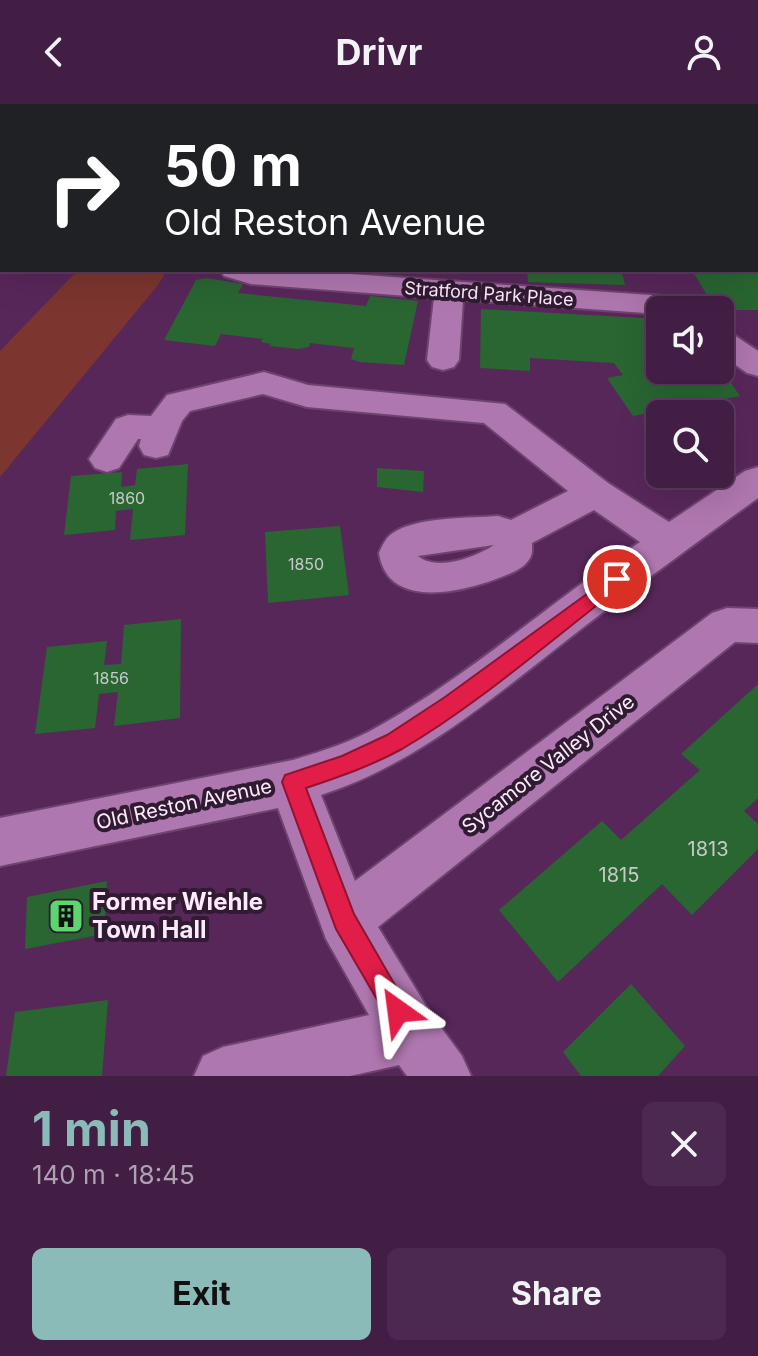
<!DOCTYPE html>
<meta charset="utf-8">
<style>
:root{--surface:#421d44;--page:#4c2a4f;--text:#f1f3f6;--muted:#aea2b2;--line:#5a3b5d;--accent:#8bbbb9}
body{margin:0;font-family:Inter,sans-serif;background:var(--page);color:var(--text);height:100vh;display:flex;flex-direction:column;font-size:30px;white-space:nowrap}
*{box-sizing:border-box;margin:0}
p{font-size:26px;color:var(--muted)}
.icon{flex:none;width:44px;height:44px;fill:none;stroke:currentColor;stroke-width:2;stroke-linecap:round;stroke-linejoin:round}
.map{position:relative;height:972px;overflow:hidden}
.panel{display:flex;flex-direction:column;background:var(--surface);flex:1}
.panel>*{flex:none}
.hud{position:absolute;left:0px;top:0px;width:758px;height:168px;box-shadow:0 8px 32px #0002,0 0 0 2px var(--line);background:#202124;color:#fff;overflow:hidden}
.buttons{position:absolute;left:646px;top:192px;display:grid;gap:16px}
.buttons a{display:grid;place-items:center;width:88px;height:88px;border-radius:12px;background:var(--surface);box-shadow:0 8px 32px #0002,0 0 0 2px var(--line);font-size:40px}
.pin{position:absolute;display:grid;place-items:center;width:68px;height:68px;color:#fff;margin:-34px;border:4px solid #fff;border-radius:50%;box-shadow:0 2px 8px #0007}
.me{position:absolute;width:88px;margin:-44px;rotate:329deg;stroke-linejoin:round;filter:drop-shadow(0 0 6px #0008)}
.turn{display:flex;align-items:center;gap:28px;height:168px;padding:0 32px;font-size:36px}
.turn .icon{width:104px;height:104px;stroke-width:2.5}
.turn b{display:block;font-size:56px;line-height:68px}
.round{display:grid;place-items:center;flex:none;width:84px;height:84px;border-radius:12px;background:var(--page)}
.summary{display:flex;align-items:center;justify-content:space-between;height:136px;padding:0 32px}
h1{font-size:48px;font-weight:700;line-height:60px;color:var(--accent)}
.action{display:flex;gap:16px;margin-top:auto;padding:16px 32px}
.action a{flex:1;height:92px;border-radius:12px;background:var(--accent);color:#111;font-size:32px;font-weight:700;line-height:92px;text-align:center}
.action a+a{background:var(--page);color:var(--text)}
header{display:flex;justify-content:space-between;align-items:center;height:104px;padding:0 32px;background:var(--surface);font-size:36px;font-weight:700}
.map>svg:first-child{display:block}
.green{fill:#7c352f}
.building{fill:#296632}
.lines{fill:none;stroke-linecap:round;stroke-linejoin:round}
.minor-casing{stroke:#6e446f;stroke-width:4}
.major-casing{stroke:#6e446f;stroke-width:4}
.minor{fill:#af77af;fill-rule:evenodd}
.major{fill:#8980b9;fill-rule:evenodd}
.route{fill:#e11d48;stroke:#92132f;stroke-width:2}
.labels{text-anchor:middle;stroke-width:8;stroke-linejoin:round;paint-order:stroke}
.number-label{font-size:16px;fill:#c8c9ca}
.far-street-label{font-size:18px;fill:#fdeafc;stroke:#311b32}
.street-label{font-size:20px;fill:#fdeafc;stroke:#311b32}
.near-number-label{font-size:20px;fill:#c8c9ca}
.near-poi-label{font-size:24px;font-weight:bold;fill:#fdeafc;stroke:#311b32;text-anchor:start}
</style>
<header><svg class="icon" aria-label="back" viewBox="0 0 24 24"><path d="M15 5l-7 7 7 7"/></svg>Drivr<svg class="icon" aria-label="person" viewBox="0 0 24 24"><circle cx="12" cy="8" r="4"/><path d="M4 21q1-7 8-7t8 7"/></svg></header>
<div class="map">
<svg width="758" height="972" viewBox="0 0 758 972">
<rect width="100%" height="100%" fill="#58275a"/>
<!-- green -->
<path class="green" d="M78,166h89l-9,15 -158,192v-126z"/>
<!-- building -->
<g class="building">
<path d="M527,166h94l4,15 -97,-3z"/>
<path d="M692,166h66v40h-42z"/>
<path d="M206,174l37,6 -5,9 128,13 4,-10 48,5 -14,64 -44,-3 -9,-3 3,-11 -44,-5 -1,4 -11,2 -29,-3 2,-2 -10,-2 2,-3 -42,-5 -6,12 -51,-6 32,-60z"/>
<path d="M481,205l179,10v51h60v-3l20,29 -107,20 -26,-38 16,-3 -9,-12 -84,-5v13l-50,-3z"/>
<path d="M188,360l-3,71 -55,5 3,-31 -17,2 -1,19 -51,5 7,-59 51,-4 -1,15 14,-2 2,-16z"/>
<path d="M377,364l47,3 -1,21 -46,-5z"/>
<path d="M340,422l9,69 -81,8 -3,-71z"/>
<path d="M181,515l-1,99 -66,8 4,-34 -19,2 -4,34 -60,6 12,-87 60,-6 -3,24 17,-1 3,-39z"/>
<path d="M758,580v114l-14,13 14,13v25l-66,66 -30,-31 -104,98 -59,-72 103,-89 19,19 79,-70 -19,-16z"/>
<path d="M107,777l-3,53 -79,15 2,-52z"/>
<path d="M631,880l54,62 -27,30h-77l-18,-24z"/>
<path d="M108,896l-6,76h-96l9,-64z"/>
</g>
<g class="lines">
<defs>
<g id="minor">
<rect x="308" y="0" width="22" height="2"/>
<path d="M646,0h22l1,2h-22z"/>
<rect x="756" y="109" width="2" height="16"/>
<path d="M0,127h2l-2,19z"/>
<path d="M220,166h73l385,27 10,3 5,6 -3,4h-30v4l-197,-14 -4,60 -5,7 -11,3 -11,-3 -5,-7 7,-62 -183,-14 -27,-8z"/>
<path d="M720,226l11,3 27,18v25l-11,-3 -27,-19z"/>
<path d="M264,268l44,13 197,19 103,79 61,39 76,-51 13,-4v31c-65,47 -128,93 -191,142 -77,60 -151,124 -246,155l34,86 357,-268 15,-5 31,1v34l-23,-1 -357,285 53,87 31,42 9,20h-64l-8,-11 -49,11h-156l9,-20 20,-9 146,-32 -43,-76 -48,-131 -278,58v-48l293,-58c29,-9 59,-18 86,-34 92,-52 173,-125 261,-184l-46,-32 -62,33c0,7 1,12 -4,18 -6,9 -22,14 -32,18 -37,14 -109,30 -117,-26 3,-7 7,-16 14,-20 22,-16 78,-15 105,-17l13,4 57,-29 -84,-68 -177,-16 -44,-13 -73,17 -8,10 -14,34 -12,3 -12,-3 -5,-9 2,-7h-3l-19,29 -12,4 -12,-4 -6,-9 27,-40 12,-4 23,1 16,-21zM494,441c-18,12 -57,27 -76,11z"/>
</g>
<g id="major">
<rect x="756" y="20" width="2" height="16"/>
<rect x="0" y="23" width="2" height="16"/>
</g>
</defs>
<!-- minor casing -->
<use href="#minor" class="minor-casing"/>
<!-- major casing -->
<use href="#major" class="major-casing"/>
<!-- minor -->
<use href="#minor" class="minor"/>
<!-- major -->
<use href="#major" class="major"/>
</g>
<!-- route -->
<path class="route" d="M617,468l6,2 3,5 -3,6c-71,54 -144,119 -221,164 -31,17 -63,28 -96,39l48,126 56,97 -3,9 -9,4 -9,-4 -53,-91 -54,-147 3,-7 57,-19 45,-21 58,-38z"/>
<!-- icons -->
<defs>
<symbol id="building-square" viewBox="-11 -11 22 22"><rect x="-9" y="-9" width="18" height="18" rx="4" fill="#5bd56e" stroke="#311b32"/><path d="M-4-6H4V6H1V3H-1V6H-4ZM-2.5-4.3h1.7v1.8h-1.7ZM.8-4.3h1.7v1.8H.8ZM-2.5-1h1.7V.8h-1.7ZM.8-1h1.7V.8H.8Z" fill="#111"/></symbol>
</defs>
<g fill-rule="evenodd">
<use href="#building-square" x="46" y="792" width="40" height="40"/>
</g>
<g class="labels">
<!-- number labels -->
<g class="number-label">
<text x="127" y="400">1860</text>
<text x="306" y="466">1850</text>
<text x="111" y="580">1856</text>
</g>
<!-- far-street labels -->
<g class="far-street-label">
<text transform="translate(489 190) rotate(4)" y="6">Stratford Park Place</text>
</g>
<!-- street labels -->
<g class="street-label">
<text transform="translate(548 660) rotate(-38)" y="7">Sycamore Valley Drive</text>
<text transform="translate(184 700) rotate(-12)" y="7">Old Reston Avenue</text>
</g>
<!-- near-number labels -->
<g class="near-number-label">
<text x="708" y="752">1813</text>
<text x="619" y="778">1815</text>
</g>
<!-- near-poi labels -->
<g class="near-poi-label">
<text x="92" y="806">Former Wiehle<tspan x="92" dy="28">Town Hall</tspan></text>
</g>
</g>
</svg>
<div class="buttons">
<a><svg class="icon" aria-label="sound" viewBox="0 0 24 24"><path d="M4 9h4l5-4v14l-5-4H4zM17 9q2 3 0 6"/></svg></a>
<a><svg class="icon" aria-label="search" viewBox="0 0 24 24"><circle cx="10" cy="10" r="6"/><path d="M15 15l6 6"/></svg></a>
</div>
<div class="pin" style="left:617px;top:475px;background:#d93025"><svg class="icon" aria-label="arrive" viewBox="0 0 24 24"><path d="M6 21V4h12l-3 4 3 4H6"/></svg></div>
<svg class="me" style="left:398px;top:907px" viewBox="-20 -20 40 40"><path d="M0-17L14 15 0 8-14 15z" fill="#e11d48" stroke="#fff" stroke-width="4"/></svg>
<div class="hud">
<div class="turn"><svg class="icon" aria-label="right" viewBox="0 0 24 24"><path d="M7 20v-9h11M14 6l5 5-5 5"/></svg><div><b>50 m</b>Old Reston Avenue</div></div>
</div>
</div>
<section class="panel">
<div class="summary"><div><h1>1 min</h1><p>140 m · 18:45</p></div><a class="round"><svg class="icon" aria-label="close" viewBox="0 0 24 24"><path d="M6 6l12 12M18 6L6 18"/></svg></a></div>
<div class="action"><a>Exit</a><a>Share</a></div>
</section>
